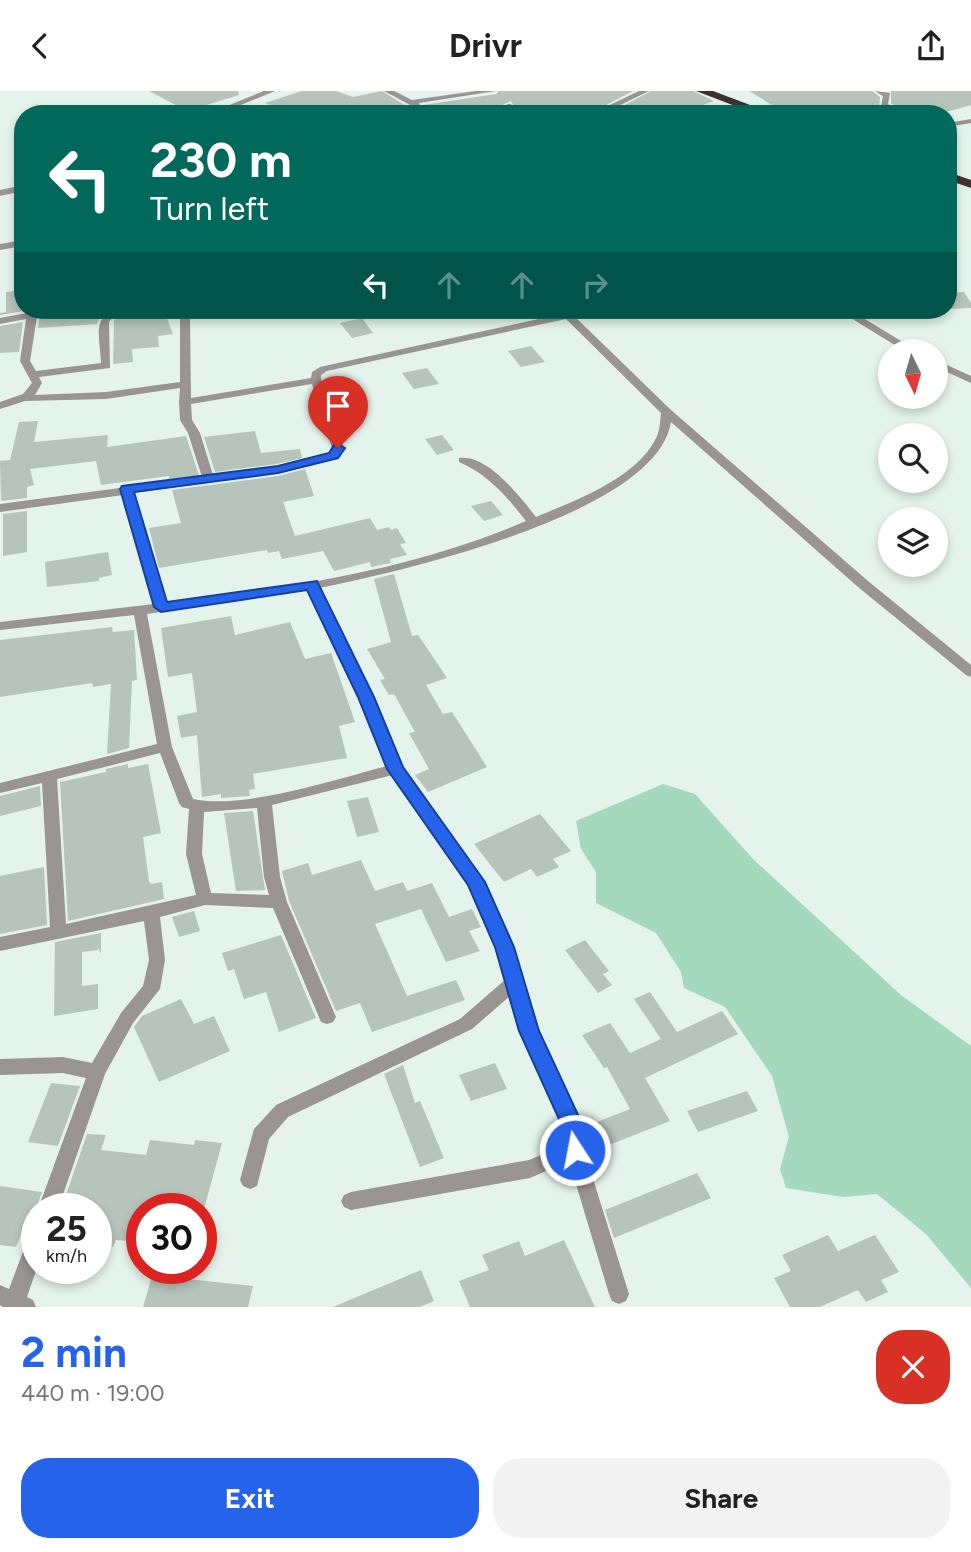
<!DOCTYPE html>
<meta charset="utf-8">
<style>
:root{--surface:#fff;--page:#f2f2f2;--text:#222;--muted:#767676;--accent:#2563eb}
body{margin:0;font-family:Figtree,sans-serif;background:var(--page);color:var(--text);height:100vh;display:flex;flex-direction:column;font-size:26px;white-space:nowrap}
*{box-sizing:border-box;margin:0}
p{font-size:23px;color:var(--muted)}
.icon{flex:none;width:38px;height:38px;fill:none;stroke:currentColor;stroke-width:2;stroke-linecap:round;stroke-linejoin:round}
.map{position:relative;height:1216px;overflow:hidden}
.sheet{display:flex;flex-direction:column;background:var(--surface);flex:1}
.sheet>*{flex:none}
.hud{position:absolute;left:14px;top:14px;width:943px;height:214px;border-radius:28px;box-shadow:0 4px 10px #0003;background:#00695c;color:#fff;overflow:hidden}
.needle{width:46px;rotate:175deg}
.controls{position:absolute;left:878px;top:248px;display:grid;gap:14px}
.controls a{display:grid;place-items:center;width:70px;height:70px;border-radius:50%;background:var(--surface);box-shadow:0 4px 10px #0003;font-size:35px}
.speed{position:absolute;left:21px;top:1102px;display:flex;gap:14px;font-size:35px;font-weight:700;text-align:center}
.speed>*{display:grid;place-content:center;width:91px;height:91px;border-radius:50%;background:var(--surface);box-shadow:0 4px 10px #0003;line-height:1}
.speed small{font-size:18px;font-weight:400}
.speed .limit{border:10px solid #d22;background:#fff;color:#111}
.pin{position:absolute;display:grid;place-items:center;width:60px;height:60px;color:#fff;margin:-72px -30px;border-radius:50% 50% 50% 0;rotate:-45deg;box-shadow:0 0 7px #0007}
.pin .icon{rotate:45deg}
.me{position:absolute;width:77px;margin:-38px;rotate:349deg;stroke-linejoin:round;filter:drop-shadow(0 0 5px #0008)}
.turn{display:flex;align-items:center;gap:24px;height:147px;padding:0 21px;font-size:32px}
.turn .icon{width:91px;height:91px;stroke-width:2.5}
.turn b{display:block;font-size:49px;line-height:60px}
.lanes{display:flex;align-items:center;height:66px;padding:0 21px;background:#0003;justify-content:center;gap:35px;direction:ltr}
.lanes .off{opacity:.35}
.round{display:grid;place-items:center;flex:none;width:74px;height:74px;border-radius:28px;background:var(--page)}
.headline{display:flex;align-items:center;justify-content:space-between;height:119px;padding:0 21px}
h1{font-size:42px;font-weight:700;line-height:52px;color:var(--accent)}
.cta{display:flex;gap:14px;margin-top:auto;padding:14px 21px}
.cta a{flex:1;height:80px;border-radius:28px;background:var(--accent);color:#fff;font-size:28px;font-weight:700;line-height:80px;text-align:center}
.cta a+a{background:var(--page);color:var(--text)}
header{display:flex;justify-content:space-between;align-items:center;height:91px;padding:0 21px;background:var(--surface);font-size:32px;font-weight:700}
.map>svg:first-child{display:block}
.green{fill:#a4d9be}
.building{fill:#b6c4bc}
.lines{fill:none;stroke-linecap:round;stroke-linejoin:round}
.street{fill:#9a9493;fill-rule:evenodd}
.highway{fill:#3e3230;fill-rule:evenodd}
.route{fill:#2563eb;stroke:#184099;stroke-width:2}
</style>
<header><svg class="icon" aria-label="back" viewBox="0 0 24 24"><path d="M15 5l-7 7 7 7"/></svg>Drivr<svg class="icon" aria-label="share" viewBox="0 0 24 24"><path d="M12 15V3M7 8l5-5 5 5M5 13v7h14v-7"/></svg></header>
<div class="map">
<svg width="971" height="1216" viewBox="0 0 971 1216">
<rect width="100%" height="100%" fill="#e4f3eb"/>
<!-- green -->
<path class="green" d="M663,693l32,10 59,66 147,135 70,51v242l-45,-54 -49,-40 -34,3 -57,-9 -6,-19 9,-32 -17,-61 -47,-69 -41,-19 -3,-16 -25,-39 -60,-30v-31l-15,-23 -5,-28z"/>
<!-- building -->
<g class="building">
<path d="M149,0h89l1,4 -52,16z"/>
<path d="M302,0h34l17,6 29,-6 24,15 -12,8h-101l-28,-11z"/>
<path d="M499,0h134l-44,23h-15l-14,-6 -12,6h-30l-7,-13 -9,4 3,9h-91l9,-5v-4l73,-11z"/>
<path d="M651,0h42l21,10 -36,13h-70z"/>
<path d="M749,0h123l8,6 -1,11 10,6h-86l-10,-5 -11,2z"/>
<path d="M891,0h80v14l-32,9h-31l-17,-11z"/>
<path d="M23,199v20h7l-30,5v-2l6,-1v-20z"/>
<path d="M964,201l7,11v5l-23,1v-16z"/>
<path d="M65,219h45l-10,7 -3,7 -59,4 1,-9z"/>
<path d="M164,220l9,23 -15,2 1,11 -27,2 1,13 -20,2 1,-44 7,-4z"/>
<path d="M362,227l11,15 -21,5 -12,-15z"/>
<path d="M23,231l-4,30 -19,1v-27z"/>
<path d="M531,255l14,16 -24,5 -13,-16z"/>
<path d="M427,277l12,16 -25,5 -12,-16z"/>
<path d="M38,330l-4,21 74,-7 -1,12 79,-11 13,39 -30,4v-3l-68,9 -5,-24 -66,8 4,16 -7,2v11l-26,3 -1,-40 10,-1 9,-38z"/>
<path d="M255,340l6,22 39,-4 2,9 -26,6 -61,8 -11,-35z"/>
<path d="M442,344l12,15 -17,5 -12,-16z"/>
<path d="M305,378l9,27 -31,6 12,34 75,-18 7,12 12,-3 2,3 6,-2 9,15 -6,1 7,11 -17,4 1,4 -20,4 -1,-5 -36,9 -11,-20 -41,8 -3,-8 -11,2 -1,-3 -108,18 -10,-40 32,-5 -9,-33 106,-14z"/>
<path d="M491,410l12,14 -19,6 -13,-15z"/>
<path d="M27,420v41l-24,4v-42z"/>
<path d="M108,461l4,23 -13,3v3l-52,6 -2,-25z"/>
<path d="M394,483l18,62 6,-1 29,43 -21,7 17,29 9,-2 35,55 -59,25 -13,-17 14,-6 -20,-36 6,-1 -21,-38 -5,1 -9,-15 5,-1 -18,-30 24,-7 -17,-63z"/>
<path d="M231,525l4,19 55,-13 15,37 26,-6 24,69 -16,4 8,32 -94,16 2,15 -6,1 1,6 -29,2v-4l-19,3 -5,-62 -16,3 -4,-22 20,-4 -5,-39 -24,4 -7,-49z"/>
<path d="M112,536l1,5 21,-2 3,50 -5,1 -3,67 -22,6 4,-70 -18,3 -1,-4 -92,14v-57z"/>
<path d="M128,673v4l20,-4 13,69 -18,4 6,44 2,3 11,-2 2,17 -96,22 -8,-139 46,-10v-3z"/>
<path d="M40,695l1,20 -41,10v-20z"/>
<path d="M368,706l11,35 -22,5 -10,-36z"/>
<path d="M253,720l12,79 -29,1 -12,-78z"/>
<path d="M540,723l31,37 -18,8 6,8 -22,10 -6,-8 -27,13 -30,-38z"/>
<path d="M361,769l14,31 28,-9 4,9 25,-8 17,34 23,-8 9,18 -12,4 11,20 -34,11 -25,-53 -46,15 32,72 49,-16 9,20 -93,32 -12,-29 -24,8 -47,-110 -7,-30 26,-8 4,12z"/>
<path d="M44,776l3,58 -47,9v-58z"/>
<path d="M194,820l6,20 -21,6 -7,-20z"/>
<path d="M101,842v21l-3,-7v3l-16,2v34l16,-2v25l-44,7 1,-74z"/>
<path d="M281,844l35,83 -37,14 -13,-40 -22,7 -10,-30 -6,2 -6,-18z"/>
<path d="M585,849l24,31 -6,3 9,11 -14,8 -33,-43z"/>
<path d="M650,901l27,40 45,-21 16,23 -93,44 25,43 -71,28 -12,-23 43,-17 -23,-42 -3,1 -22,-33 28,-12 20,30 31,-14 -27,-40z"/>
<path d="M181,908l13,25 20,-8 16,35 -71,31 -25,-55 8,-11z"/>
<path d="M495,972l12,26 -36,12 -12,-26z"/>
<path d="M403,974l12,38 5,-2 24,57 -24,9 -36,-93z"/>
<path d="M51,992l29,3 -22,60 -30,-4z"/>
<path d="M747,1000l11,20 -60,21 -11,-21z"/>
<path d="M87,1043l19,1 -5,15 45,5 4,-15 44,5 1,-5 27,3 -18,66h-62v33l-26,-2 -3,7 -17,-2v-36h-35z"/>
<path d="M697,1082l14,25 -97,40 -9,-28z"/>
<path d="M0,1095l42,6 -6,17h-5l-15,38 -16,-2z"/>
<path d="M828,1144l10,16 37,-16 24,37 -18,8 7,12 -22,10 -8,-12 -38,17h-30l-16,-29 17,-7 -9,-16z"/>
<path d="M564,1149l31,67h-125l-11,-26 30,-11 -7,-15 37,-14 6,15z"/>
<path d="M154,1178h35l-2,10 66,7 -5,21h-105z"/>
<path d="M421,1179l13,31 -14,6h-87z"/>
</g>
<g class="lines">
<!-- street -->
<g class="street">
<path d="M264,0h11l-56,23h-12z"/>
<path d="M384,0h10l18,9 64,-9h20l-77,12 2,5 -14,6h-11l16,-8z"/>
<path d="M639,0h10l-47,23h-11z"/>
<path d="M875,0l15,2 -2,11 17,10h-10l-14,-7 2,-11z"/>
<path d="M508,13h3l5,10h-8l-4,-8z"/>
<path d="M971,28v4l-23,4v-4z"/>
<path d="M23,94v6l-23,5v-6z"/>
<path d="M23,149v6l-23,4v-6z"/>
<path d="M43,219h19l-25,7 -7,44 6,10 65,-8c-1,-27 -12,-55 27,-53l-16,8 -3,4 1,46 -71,9 3,6 -7,12 71,-3 74,-10v-63l-6,-9h10l6,9 1,79 120,-20 1,-6 8,-5 241,-53 -1,-4h8l103,100 197,171 103,84v12l-5,-2 -108,-88 -187,-165c-14,92 -272,150 -352,166l54,109 30,70 79,111 31,69 25,84 41,88 5,31 45,144 -3,7 -7,3 -7,-3 -3,-7 -40,-133 -39,17 -179,32 -7,-3 -3,-6 3,-6 7,-3 178,-32 36,-15 -4,-26 -41,-88 -10,-35 -38,33 -184,88 -19,22 -12,47 -7,3 -7,-3 -3,-6 14,-51 22,-24 184,-86 46,-40 -9,-32 -28,-62 -76,-110 -121,30 8,72 7,25 49,115 -3,5 -6,2 -6,-2 -48,-114 -68,-3 -45,12 5,43 -5,29 -27,34 -28,51 -47,135h-20l48,-131 -23,-5 -63,2v-16l63,-2 29,6 29,-50 22,-27 6,-26 -5,-39 -144,30v-14l50,-10 -8,-144 -42,10v-10l157,-39 -23,-129 -134,15v-8l154,-18 -31,-109 -123,17v-8l202,-27 -14,-44 -8,-13 -1,-18 1,-14 -74,11 -81,2 -25,8v-7l23,-8 9,-11 -12,-22 6,-42 -26,5v-6zM566,228l95,94c-1,9 -1,19 -6,27 -20,39 -81,61 -119,77 -16,-20 -48,-63 -77,-59v4c30,13 48,35 67,59 -114,49 -237,67 -360,82l-32,-110 144,-20 60,-16 6,-9 -23,-68v-5l6,-4zM312,293l20,64 -2,5 -53,14 -64,8 -13,-42 -8,-13 -1,-16zM308,499l51,107 28,69c-50,13 -145,44 -194,33l-21,-52 -25,-133zM160,662l19,50 3,4 7,2 -3,45 10,41 -130,29 -9,-145zM257,717l7,69 5,18 -58,-2 -9,-39 2,-42z"/>
<path d="M838,219h12l69,42h-13z"/>
<path d="M936,269l35,16v7l-35,-16z"/>
<path d="M37,1140v37l-10,29 6,3 3,7h-33l-3,-2v-20l9,4 21,-56z"/>
</g>
<!-- highway -->
<g class="highway">
<path d="M696,0h17l61,23h-18z"/>
<path d="M948,81l23,8v8l-23,-8z"/>
</g>
</g>
<!-- route -->
<path class="route" d="M338,353l7,4 -7,10 -60,15 -144,19 33,110 150,-21 57,116 29,70 82,115 29,65 25,84 41,88 6,31 -3,7 -8,3 -7,-3 -9,-38 -40,-88 -24,-84 -27,-62 -81,-116 -29,-72 -51,-107 -146,22 -7,-5 -34,-118 2,-3 156,-20 51,-13 5,-8z"/>
</svg>
<div class="controls">
<a><svg class="needle" viewBox="-14 -14 28 28"><path d="M0-13l5 13h-10z" fill="#e53935"/><path d="M0 13l5-13h-10z" fill="#767676"/></svg></a>
<a><svg class="icon" aria-label="search" viewBox="0 0 24 24"><circle cx="10" cy="10" r="6"/><path d="M15 15l6 6"/></svg></a>
<a><svg class="icon" aria-label="layers" viewBox="0 0 24 24"><path d="M12 4l9 5-9 5-9-5zM3 14l9 5 9-5"/></svg></a>
</div>
<div class="speed"><div>25<small>km/h</small></div><div class="limit">30</div></div>
<div class="pin" style="left:338px;top:357px;background:#d93025"><svg class="icon" aria-label="arrive" viewBox="0 0 24 24"><path d="M6 21V4h12l-3 4 3 4H6"/></svg></div>
<svg class="me" style="left:575px;top:1059px" viewBox="-20 -20 40 40"><circle r="17" fill="#2563eb" stroke="#fff" stroke-width="3"/><path d="M0-11L8 9 0 5-8 9z" fill="#fff"/></svg>
<div class="hud">
<div class="turn"><svg class="icon" aria-label="left" viewBox="0 0 24 24"><path d="M17 20v-9H6M10 6l-5 5 5 5"/></svg><div><b>230 m</b>Turn left</div></div>
<div class="lanes"><svg class="icon" aria-label="left" viewBox="0 0 24 24"><path d="M17 20v-9H6M10 6l-5 5 5 5"/></svg><svg class="icon off" aria-label="ahead" viewBox="0 0 24 24"><path d="M12 20V5M6 11l6-6 6 6"/></svg><svg class="icon off" aria-label="ahead" viewBox="0 0 24 24"><path d="M12 20V5M6 11l6-6 6 6"/></svg><svg class="icon off" aria-label="right" viewBox="0 0 24 24"><path d="M7 20v-9h11M14 6l5 5-5 5"/></svg></div>
</div>
</div>
<section class="sheet">
<div class="headline"><div><h1>2 min</h1><p>440 m · 19:00</p></div><a class="round" style="background:#d93025;color:#fff"><svg class="icon" aria-label="close" viewBox="0 0 24 24"><path d="M6 6l12 12M18 6L6 18"/></svg></a></div>
<div class="cta"><a>Exit</a><a>Share</a></div>
</section>
